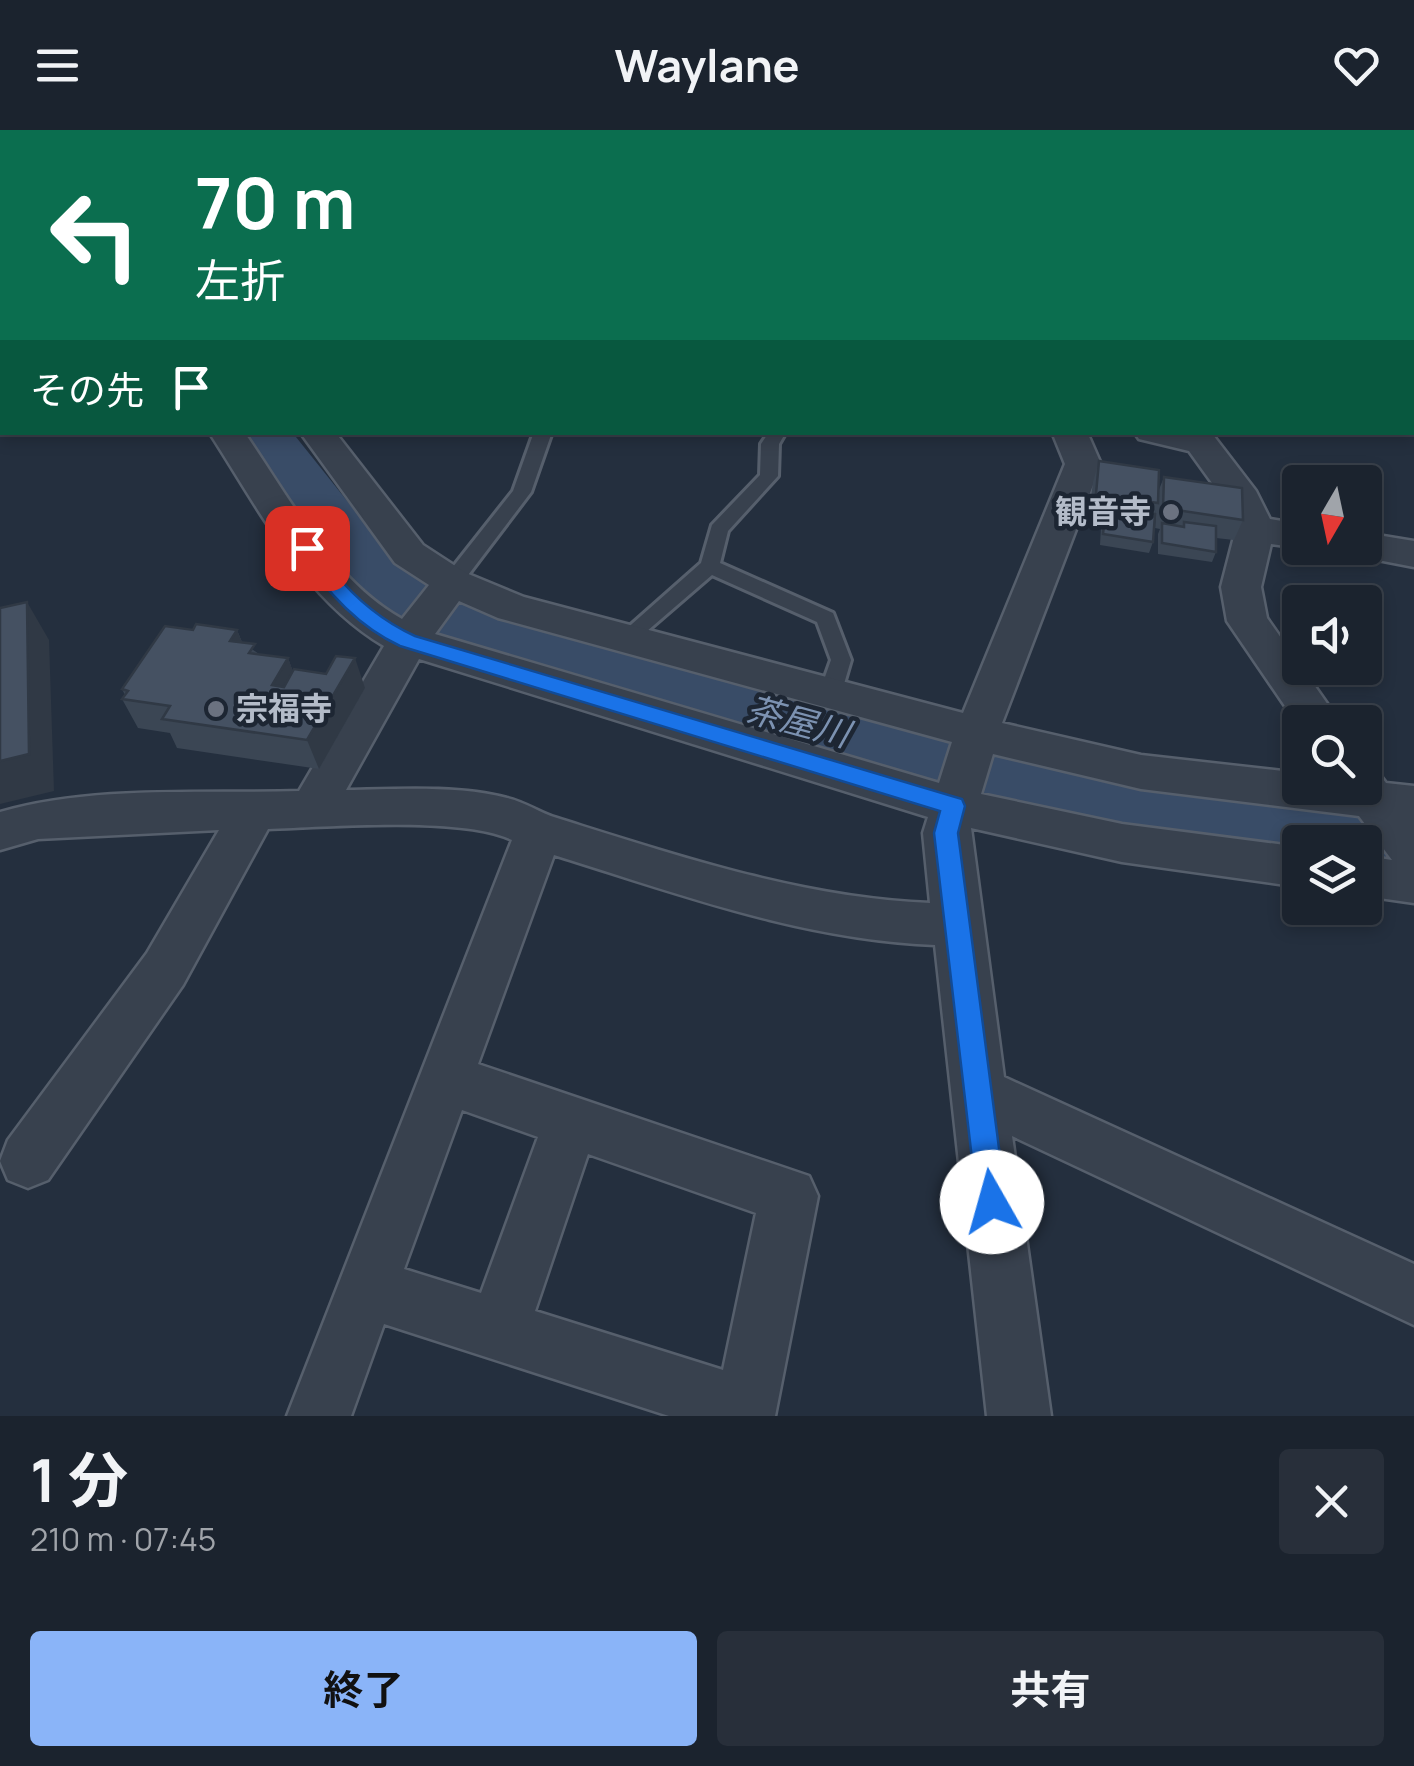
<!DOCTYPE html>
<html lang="ja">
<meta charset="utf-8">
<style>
:root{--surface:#1b232e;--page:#282f3a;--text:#f1f3f6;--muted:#a0a4aa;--line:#39404a;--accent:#8ab4f8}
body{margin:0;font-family:Manrope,"Noto Sans JP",sans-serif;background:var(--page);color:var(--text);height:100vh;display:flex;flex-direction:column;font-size:38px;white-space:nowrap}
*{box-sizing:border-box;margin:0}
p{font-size:32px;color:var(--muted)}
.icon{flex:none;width:55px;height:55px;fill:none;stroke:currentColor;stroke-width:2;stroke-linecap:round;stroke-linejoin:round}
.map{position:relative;height:1286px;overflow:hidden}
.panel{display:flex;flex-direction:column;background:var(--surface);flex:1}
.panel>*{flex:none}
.top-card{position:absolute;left:0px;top:0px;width:1415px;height:305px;box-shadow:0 5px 15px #0003,0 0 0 2px var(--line);background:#0b6e4f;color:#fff;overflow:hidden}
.needle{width:65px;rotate:189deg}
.fabs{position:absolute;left:1282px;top:335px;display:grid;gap:20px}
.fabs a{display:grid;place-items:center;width:100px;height:100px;border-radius:10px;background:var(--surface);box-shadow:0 5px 15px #0003,0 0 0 2px var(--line);font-size:50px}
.pin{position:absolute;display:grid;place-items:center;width:85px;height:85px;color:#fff;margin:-42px;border-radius:20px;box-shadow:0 5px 15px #0006}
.me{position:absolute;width:110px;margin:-55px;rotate:353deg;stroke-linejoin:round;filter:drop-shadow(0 0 8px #0008)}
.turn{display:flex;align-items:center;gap:35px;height:210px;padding:0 30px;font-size:45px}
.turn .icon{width:130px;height:130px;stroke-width:2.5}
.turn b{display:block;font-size:70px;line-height:85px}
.then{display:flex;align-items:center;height:95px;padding:0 30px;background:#0003;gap:20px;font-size:38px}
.round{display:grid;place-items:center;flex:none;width:105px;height:105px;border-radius:10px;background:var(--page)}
.headline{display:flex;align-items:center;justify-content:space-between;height:170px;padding:0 30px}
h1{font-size:60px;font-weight:700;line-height:75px}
.button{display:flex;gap:20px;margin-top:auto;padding:20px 30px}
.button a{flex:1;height:115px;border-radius:10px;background:var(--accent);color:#111;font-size:40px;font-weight:700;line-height:115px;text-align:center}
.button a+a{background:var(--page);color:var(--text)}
header{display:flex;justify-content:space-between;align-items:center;height:130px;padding:0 30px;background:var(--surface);font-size:45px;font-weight:700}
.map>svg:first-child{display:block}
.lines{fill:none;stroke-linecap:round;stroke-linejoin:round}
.river{fill:#394c67;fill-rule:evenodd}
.service-casing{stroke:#565f6c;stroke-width:6}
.minor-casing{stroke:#565f6c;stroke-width:5}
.secondary-casing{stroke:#565f6c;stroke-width:5}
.service{fill:#38414e;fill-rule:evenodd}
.minor{fill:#38414e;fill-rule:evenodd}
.secondary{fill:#465061;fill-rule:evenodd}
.wall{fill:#3b4654}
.shaded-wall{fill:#303945}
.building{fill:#455162;stroke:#303945;stroke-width:2.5}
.route{fill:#1a73e8;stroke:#114b97;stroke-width:2.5}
.worship-dot{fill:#6b7280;stroke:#1d2633;stroke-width:4}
.labels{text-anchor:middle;stroke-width:9;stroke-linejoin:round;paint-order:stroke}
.poi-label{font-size:32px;font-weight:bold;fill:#b4bcc9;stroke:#1d2633;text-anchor:end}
.water-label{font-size:35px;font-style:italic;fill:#7c92b1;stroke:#1d2633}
</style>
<header><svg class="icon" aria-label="menu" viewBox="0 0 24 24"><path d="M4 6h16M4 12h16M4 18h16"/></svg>Waylane<svg class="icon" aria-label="heart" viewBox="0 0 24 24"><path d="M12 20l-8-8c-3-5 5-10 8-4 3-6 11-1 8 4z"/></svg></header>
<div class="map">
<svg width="1414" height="1286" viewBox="0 0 1414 1286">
<rect width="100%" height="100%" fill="#242f3e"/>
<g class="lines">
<!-- river -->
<g class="river">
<path d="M147,0h41l1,2h-40z"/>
<path d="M238,302h54l100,125 68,43 63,24 582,154 309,37v60l-49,-7v-26h-65v18l-195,-26 -622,-176c-45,-19 -100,-38 -135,-75 -42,-43 -78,-99 -110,-151z"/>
</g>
<defs>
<g id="service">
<path d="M534,302h18l-21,60 -72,95h-14l-3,-5 3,-5 68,-86z"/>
<path d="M769,302h17l-7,12 -1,32 -50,55 -8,32 113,50 18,47 -10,34 -11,8 -11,-8 12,-34 -14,-38 -105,-47 -80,69h-14l-3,-5 86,-76 11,-38 48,-50 1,-31z"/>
</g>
<g id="minor">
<path d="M591,0h26l2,2h-26z"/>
<path d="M822,0h26l2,2h-26z"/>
<path d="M1414,0v15h-2v-13h-10z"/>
<rect x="0" y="225" width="2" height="20"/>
<path d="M209,302h35c45,65 87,147 158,187l27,-34 -34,-22 -95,-131h35l88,113 43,28 58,24 439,116 102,-249 -13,-32h35l14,32 -99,259 139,32 159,18v15h65v-18l15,5 6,8 28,3v117l-49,-7v-40l27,4 -33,-44 -218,-27 -148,-35 -12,40 141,30 178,23v40l-178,-25 -151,-34 33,249 410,187v61l-402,-189 39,280h-64l-52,-471c-132,-5 -256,-51 -381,-90l-76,209 331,112 9,20 -43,220h-106l-285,-92 -33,92h-64l225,-576c-49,-24 -186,-13 -244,-11l-85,156 -135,195 -20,8 -20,-8 -8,-19 8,-21 139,-187 72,-123 -181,9 -38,11v-38c95,-27 201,-18 299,-21l85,-145c-81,-48 -125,-137 -175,-214zM459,471l39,17 454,124 -13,41 -504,-149zM419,529l509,158 -5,16 7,70c-127,-5 -252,-47 -373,-85 -17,-5 -32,-16 -50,-20 -47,-13 -112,-9 -161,-8zM462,980l76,27 -57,156 -77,-24zM588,1024l168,59 -33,157 -188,-59z"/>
<path d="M1134,302l79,3 43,56 14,28 30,5v24h3h-3l-29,-4 -10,43 6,31 73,104h-40v6l-73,-107 -6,-34 15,-58 -11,-28 -36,-50 -50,-12z"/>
<path d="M1365,403l49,8v26l-62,-12 -5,-7h18z"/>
</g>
<path id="secondary" d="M2,118v22l-2,1v-22z"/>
</defs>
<!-- service casing -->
<use href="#service" class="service-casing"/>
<!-- minor casing -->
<use href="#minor" class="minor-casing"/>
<!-- secondary casing -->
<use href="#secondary" class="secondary-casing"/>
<!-- service -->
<use href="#service" class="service"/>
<!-- minor -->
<use href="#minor" class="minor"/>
<!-- secondary -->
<use href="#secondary" class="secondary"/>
</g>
<!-- wall -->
<g class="wall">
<path d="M1099,331l59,31 6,-15 79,43 -9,20 -18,-2v14l-4,10 -54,-8v-20l2,-5 -5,-1 1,-19 -3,33 -4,11 -49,-8 1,-18 4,-10 -16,-3 4,-32z"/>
<path d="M193,500h44l5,12 17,12 29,4 5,14 72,16 -46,81 -142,-21 -7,-15 -32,-5 -16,-29 3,-4 -3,-6z"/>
</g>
<!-- shaded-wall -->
<g class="shaded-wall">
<path d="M27,472l22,38 5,151 -54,13v-43z"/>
<path d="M237,500l12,30 -19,-19z"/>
<path d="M288,528l11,30 -27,-3z"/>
<path d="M355,528l10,30 -46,81 -12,-29z"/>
</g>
<!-- building -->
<g class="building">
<path d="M1099,331l60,9 -1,33 -62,-9z"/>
<path d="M1164,347l78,11 1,32 -80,-12z"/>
<path d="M1135,381l20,3 -2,28 -50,-8 2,-18 29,5z"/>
<path d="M1184,392l32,4v26l-54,-9v-20l22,4z"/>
<path d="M27,472l2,152 -29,7v-153z"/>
<path d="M196,494l41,6 -7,11 25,3 -6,9 39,5 -16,27 12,2 10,-18 32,5 10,-18 19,2 -48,82 -145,-21 8,-13 -48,-7 6,-8 -6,-2 43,-63 28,4z"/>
</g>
<!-- route -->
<path class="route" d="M307,412c13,5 18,19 26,29 22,27 51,51 82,65l547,163 3,7 -7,27 48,369 -4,10 -10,4 -11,-4 -4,-10 -43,-369 6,-22 -540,-165c-43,-20 -77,-58 -102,-98z"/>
<!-- markers -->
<g class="worship-dot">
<circle cx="1171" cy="382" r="10"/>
<circle cx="216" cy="579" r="10"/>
</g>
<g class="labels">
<!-- poi labels -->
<g class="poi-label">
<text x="1151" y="393">観音寺</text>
<text x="236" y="590" text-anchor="start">宗福寺</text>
</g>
<!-- water labels -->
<g class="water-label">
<text transform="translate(798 592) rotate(15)" y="12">茶屋川</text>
</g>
</g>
</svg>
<div class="fabs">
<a><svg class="needle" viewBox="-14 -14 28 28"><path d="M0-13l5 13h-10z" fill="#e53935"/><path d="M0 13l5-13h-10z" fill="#a0a4aa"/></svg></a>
<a><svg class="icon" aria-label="sound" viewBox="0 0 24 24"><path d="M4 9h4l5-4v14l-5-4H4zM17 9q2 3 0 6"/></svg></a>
<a><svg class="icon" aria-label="search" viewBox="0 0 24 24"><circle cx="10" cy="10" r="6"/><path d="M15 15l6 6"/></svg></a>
<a><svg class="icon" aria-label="layers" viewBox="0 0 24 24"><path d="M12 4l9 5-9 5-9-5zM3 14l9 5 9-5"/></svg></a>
</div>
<div class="pin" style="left:307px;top:418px;background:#d93025"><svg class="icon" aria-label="arrive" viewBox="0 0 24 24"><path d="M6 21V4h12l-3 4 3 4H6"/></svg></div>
<svg class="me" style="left:992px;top:1072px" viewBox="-20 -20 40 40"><circle r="19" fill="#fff"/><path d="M0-13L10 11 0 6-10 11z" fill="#1a73e8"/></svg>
<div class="top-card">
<div class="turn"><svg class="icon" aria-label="left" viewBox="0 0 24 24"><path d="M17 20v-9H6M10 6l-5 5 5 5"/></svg><div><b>70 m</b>左折</div></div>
<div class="then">その先<svg class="icon" aria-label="arrive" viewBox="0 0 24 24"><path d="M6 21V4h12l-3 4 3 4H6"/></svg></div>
</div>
</div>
<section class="panel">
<div class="headline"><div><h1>1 分</h1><p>210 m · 07:45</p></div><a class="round"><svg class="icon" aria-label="close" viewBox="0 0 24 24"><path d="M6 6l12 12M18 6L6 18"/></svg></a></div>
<div class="button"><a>終了</a><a>共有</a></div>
</section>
